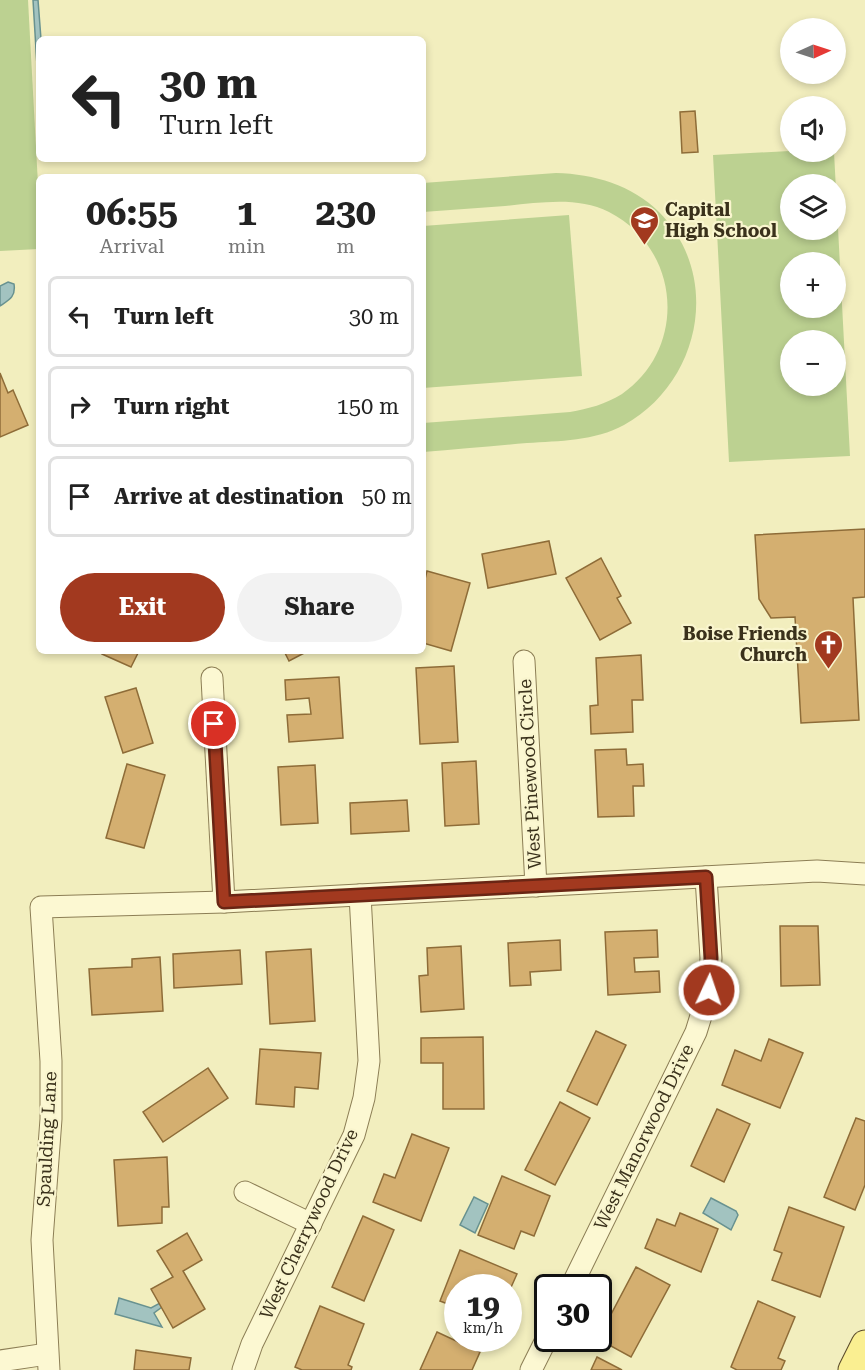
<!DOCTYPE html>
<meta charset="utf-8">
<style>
:root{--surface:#fff;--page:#f2f2f2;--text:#222;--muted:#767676;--line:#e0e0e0;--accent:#a2391f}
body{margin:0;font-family:"Roboto Serif",serif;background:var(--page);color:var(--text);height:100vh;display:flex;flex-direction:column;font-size:22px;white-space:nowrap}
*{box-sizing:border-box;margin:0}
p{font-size:20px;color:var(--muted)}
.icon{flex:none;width:33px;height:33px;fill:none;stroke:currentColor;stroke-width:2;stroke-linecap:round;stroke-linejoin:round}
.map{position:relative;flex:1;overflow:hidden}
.details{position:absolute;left:36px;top:174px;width:390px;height:480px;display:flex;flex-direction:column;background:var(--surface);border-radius:9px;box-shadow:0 3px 9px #0003}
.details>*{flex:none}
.guide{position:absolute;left:36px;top:36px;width:390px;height:126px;border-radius:9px;box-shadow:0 3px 9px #0003;background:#fff;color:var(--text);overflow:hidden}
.needle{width:39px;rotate:87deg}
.tools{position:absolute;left:780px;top:18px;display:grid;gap:12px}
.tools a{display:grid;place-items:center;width:66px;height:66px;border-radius:50%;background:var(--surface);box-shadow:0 3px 9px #0003;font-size:30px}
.speed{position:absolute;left:444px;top:1274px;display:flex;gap:12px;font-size:30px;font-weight:700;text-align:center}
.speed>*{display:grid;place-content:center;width:78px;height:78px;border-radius:50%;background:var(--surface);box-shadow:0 3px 9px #0003;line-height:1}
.speed small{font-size:15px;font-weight:400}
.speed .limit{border:3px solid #111;border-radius:9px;background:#fff;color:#111}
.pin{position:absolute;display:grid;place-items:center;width:51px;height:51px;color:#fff;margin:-26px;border:3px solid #fff;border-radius:50%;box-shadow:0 2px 6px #0007}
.me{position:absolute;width:66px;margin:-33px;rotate:3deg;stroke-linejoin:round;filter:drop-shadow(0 0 4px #0008)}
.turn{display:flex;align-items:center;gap:21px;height:126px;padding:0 24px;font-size:27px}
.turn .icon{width:78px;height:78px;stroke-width:2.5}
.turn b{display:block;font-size:42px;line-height:51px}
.eta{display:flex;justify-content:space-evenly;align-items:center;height:102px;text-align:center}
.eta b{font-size:36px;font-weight:700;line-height:42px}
.cta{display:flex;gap:12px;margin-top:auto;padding:12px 24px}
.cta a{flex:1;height:69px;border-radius:36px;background:var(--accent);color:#fff;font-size:24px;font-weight:700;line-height:69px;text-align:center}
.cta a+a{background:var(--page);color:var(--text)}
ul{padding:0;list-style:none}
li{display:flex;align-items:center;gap:18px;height:81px;margin:0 12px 9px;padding:0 12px;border:3px solid var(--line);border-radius:9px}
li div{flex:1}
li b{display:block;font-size:22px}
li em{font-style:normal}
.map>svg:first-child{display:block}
.green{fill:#bcd191;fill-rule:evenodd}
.water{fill:#a2c3c0;stroke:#689290;stroke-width:1.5}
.building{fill:#d4af70;stroke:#8e6c38;stroke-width:1.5}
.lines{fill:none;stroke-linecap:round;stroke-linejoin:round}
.minor-casing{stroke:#8c7e55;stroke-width:23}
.major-casing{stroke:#5a4a2a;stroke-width:29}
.minor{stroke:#fcf8d2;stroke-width:21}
.major{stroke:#faef91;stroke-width:27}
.route-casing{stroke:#692514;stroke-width:15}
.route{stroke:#a2391f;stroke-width:10}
.labels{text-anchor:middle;stroke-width:4.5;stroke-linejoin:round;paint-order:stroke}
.poi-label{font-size:18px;font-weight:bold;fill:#3a311b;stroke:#f9f5ce;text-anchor:start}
.street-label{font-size:18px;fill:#3a311b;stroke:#f9f5ce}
</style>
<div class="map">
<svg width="865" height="1370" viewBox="0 0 865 1370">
<rect width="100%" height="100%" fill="#f2eebe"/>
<!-- green -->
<g class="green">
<path d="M0,0h28l11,203v46l-39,2z"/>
<path d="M790,151l44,1 16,304 -121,6 -16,-307zM790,184h46v46h-46zM790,262h46v46h-46zM836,340v46h-46v-46z"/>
<path d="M556,173c38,1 76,12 103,39 64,65 41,171 -35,213 -29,16 -65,16 -97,18 -35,3 -69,6 -104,9v-29l147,-11c18,-3 36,-8 52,-18 66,-46 59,-145 -13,-182 -32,-16 -70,-9 -104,-6 -27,2 -55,4 -82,6v-29z"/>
<path d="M569,215l13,161 -159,12v-162z"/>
</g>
<!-- water -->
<g class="water">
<path d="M33,0h5l3,39h-2v60z"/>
<path d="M8,282l6,2c2,13 -5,16 -14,22v-20z"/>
<path d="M474,1197l14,7 -13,29 -15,-8z"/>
<path d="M711,1198l25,13 2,4 -7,15 -28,-17z"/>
<path d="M119,1298l32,10 9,-5 2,4 -8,6 8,14 -47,-13z"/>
</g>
<!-- building -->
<g class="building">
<path d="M695,111l3,41 -16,1 -2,-41z"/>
<path d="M0,373l8,20 5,-3 15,35 -28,12z"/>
<path d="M865,529v68l-12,1 6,122 -58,3 -6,-106 -24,1 -12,-19 -4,-64z"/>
<path d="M549,541l7,33 -68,14 -6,-34z"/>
<path d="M601,558l20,38 -4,2 14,25 -31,17 -34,-62z"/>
<path d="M427,571l43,12 -19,68 -28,-8v-56z"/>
<path d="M103,651h36l-8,16 -29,-13z"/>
<path d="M284,651h24l-19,10z"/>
<path d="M641,655l2,45h-11l1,32 -42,2 -1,-28 8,-1 -2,-47z"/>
<path d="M454,666l4,76 -38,2 -4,-76z"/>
<path d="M339,677l4,61 -54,4 -2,-27 24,-1 -2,-16 -23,2 -1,-20z"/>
<path d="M136,688l17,55 -30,10 -18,-56z"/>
<path d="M626,749l1,16 16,-1 1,22h-11l1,30 -36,1 -3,-67z"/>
<path d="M476,761l3,63 -34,2 -3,-63z"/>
<path d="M127,764l38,11 -21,73 -38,-10z"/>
<path d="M315,765l3,58 -37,2 -3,-58z"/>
<path d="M407,800l2,31 -58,3 -1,-31z"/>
<path d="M780,926h38l2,59 -39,1z"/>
<path d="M657,930l1,27 -24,1 1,14 24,-1 1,21 -52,3 -3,-63z"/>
<path d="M560,940l1,30 -31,2 1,13 -21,1 -2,-43z"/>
<path d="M461,946l3,63 -43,3 -2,-36 9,-1 -1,-27z"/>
<path d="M311,949l4,72 -45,3 -4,-72z"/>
<path d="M240,950l2,34 -68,4 -1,-34z"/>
<path d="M160,957l3,54 -71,4 -3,-46 43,-2v-8z"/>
<path d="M596,1031l30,14 -29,60 -30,-14z"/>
<path d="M483,1037l1,72h-41v-46h-22v-25z"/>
<path d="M769,1039l34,14 -23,55 -58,-23 13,-35 26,11z"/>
<path d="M260,1049l61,4 -3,36 -23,-2 -1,20 -38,-3z"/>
<path d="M208,1068l20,30 -65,44 -20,-30z"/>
<path d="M560,1102l30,16 -35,67 -30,-15z"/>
<path d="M717,1109l33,15 -26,58 -33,-16z"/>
<path d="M856,1118l9,3v64l-10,25 -31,-13z"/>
<path d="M412,1134l37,14 -28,73 -48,-19 11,-28 11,4z"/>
<path d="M167,1157l2,50h-7v16l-44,3 -4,-66z"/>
<path d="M502,1176l48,20 -16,40 -13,-5 -7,18 -36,-14z"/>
<path d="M789,1207l55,20 -24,70 -48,-17 10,-27 -8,-3z"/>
<path d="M680,1213l38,16 -17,43 -56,-24 12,-29 18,7z"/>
<path d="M363,1216l31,14 -30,71 -32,-14z"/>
<path d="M187,1233l15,27 -19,11 22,38 -32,19 -22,-39 22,-12 -16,-26z"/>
<path d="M460,1250l57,24 -9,20v-7h-50v21l-18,-7z"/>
<path d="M636,1267l34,18 -39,72 -33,-18z"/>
<path d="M758,1301l37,16 -17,41 7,3 -4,9h-44l-6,-3z"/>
<path d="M320,1306l44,18 -16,41 4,2 -1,3h-49l-7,-3z"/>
<path d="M437,1332l43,20 -8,18h-52z"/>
<path d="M136,1350l55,8 -2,12h-55z"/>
<path d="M597,1357l25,13h-31z"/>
</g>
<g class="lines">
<defs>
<g id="minor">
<path d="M524,661l12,225"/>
<path d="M212,678l12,224"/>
<path d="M245,1192l66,32"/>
<path d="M571,1287l125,-255 13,-42 2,-32 -5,-81"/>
<path d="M0,1361l47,-7"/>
<path d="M49,1370l-7,-130 9,-121v-58l-10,-154 183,-5 593,-31 48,3"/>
<path d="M243,1370l9,-26 102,-209 10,-37 5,-37 -9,-166"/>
<path d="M531,1370l17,-34"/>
</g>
<path id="major" d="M852,1370l13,-26"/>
</defs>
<!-- minor casing -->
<use href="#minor" class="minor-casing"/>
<!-- major casing -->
<use href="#major" class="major-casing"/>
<!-- minor -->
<use href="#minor" class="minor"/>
<!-- major -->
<use href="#major" class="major"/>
</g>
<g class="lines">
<defs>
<path id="route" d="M214,724l10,178 482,-25 5,81 -2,32"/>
</defs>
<!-- route casing -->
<use href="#route" class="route-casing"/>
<!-- route -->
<use href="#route" class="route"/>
</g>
<!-- icons -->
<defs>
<symbol id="school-pin" viewBox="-11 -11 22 30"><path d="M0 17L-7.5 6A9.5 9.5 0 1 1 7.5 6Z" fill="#a2391f" stroke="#f9f5ce"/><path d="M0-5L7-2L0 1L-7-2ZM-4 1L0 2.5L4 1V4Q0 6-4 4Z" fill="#fff"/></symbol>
<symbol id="church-pin" viewBox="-11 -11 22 30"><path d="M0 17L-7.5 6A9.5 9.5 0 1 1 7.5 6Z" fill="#a2391f" stroke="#f9f5ce"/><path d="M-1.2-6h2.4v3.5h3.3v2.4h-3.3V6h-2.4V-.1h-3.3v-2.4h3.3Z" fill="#fff"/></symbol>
</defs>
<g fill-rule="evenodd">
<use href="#school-pin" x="628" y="204" width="33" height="45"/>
<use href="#church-pin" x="812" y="628" width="33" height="45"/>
</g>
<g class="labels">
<!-- poi labels -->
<g class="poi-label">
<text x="665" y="216">Capital<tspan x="665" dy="21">High School</tspan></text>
<text x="807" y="640" text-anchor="end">Boise Friends<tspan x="807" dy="21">Church</tspan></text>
</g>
<!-- street labels -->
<g class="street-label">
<text transform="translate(530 774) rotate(-93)" y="6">West Pinewood Circle</text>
<text transform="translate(644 1137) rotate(-64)" y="6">West Manorwood Drive</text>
<text transform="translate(47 1139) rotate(-87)" y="6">Spaulding Lane</text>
<text transform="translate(309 1224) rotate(-65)" y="6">West Cherrywood Drive</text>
</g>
</g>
</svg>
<div class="tools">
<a><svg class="needle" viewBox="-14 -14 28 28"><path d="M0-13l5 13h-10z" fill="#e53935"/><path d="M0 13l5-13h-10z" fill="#767676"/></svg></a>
<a><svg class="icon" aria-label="sound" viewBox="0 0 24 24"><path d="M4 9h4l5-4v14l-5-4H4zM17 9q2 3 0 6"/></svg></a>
<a><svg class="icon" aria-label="layers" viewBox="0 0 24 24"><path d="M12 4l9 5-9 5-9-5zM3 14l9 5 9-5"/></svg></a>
<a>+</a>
<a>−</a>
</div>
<div class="speed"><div>19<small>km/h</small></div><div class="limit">30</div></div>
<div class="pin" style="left:214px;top:724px;background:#d93025"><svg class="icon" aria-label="arrive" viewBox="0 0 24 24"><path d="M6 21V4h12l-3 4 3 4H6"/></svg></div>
<svg class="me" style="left:709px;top:990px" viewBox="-20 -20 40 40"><circle r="17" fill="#a2391f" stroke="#fff" stroke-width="3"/><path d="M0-11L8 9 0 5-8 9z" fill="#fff"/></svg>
<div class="guide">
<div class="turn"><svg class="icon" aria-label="left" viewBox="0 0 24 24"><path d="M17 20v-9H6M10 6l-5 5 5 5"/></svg><div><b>30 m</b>Turn left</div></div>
</div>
<section class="details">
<div class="eta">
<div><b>06:55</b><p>Arrival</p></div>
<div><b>1</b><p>min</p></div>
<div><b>230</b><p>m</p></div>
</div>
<ul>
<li><svg class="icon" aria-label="left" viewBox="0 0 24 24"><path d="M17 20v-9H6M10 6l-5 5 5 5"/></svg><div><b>Turn left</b></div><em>30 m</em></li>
<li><svg class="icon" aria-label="right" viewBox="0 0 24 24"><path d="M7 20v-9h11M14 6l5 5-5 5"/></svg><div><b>Turn right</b></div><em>150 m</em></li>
<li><svg class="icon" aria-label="arrive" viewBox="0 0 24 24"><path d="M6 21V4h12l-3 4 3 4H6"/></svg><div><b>Arrive at destination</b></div><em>50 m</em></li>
</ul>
<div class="cta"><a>Exit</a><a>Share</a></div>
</section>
</div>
